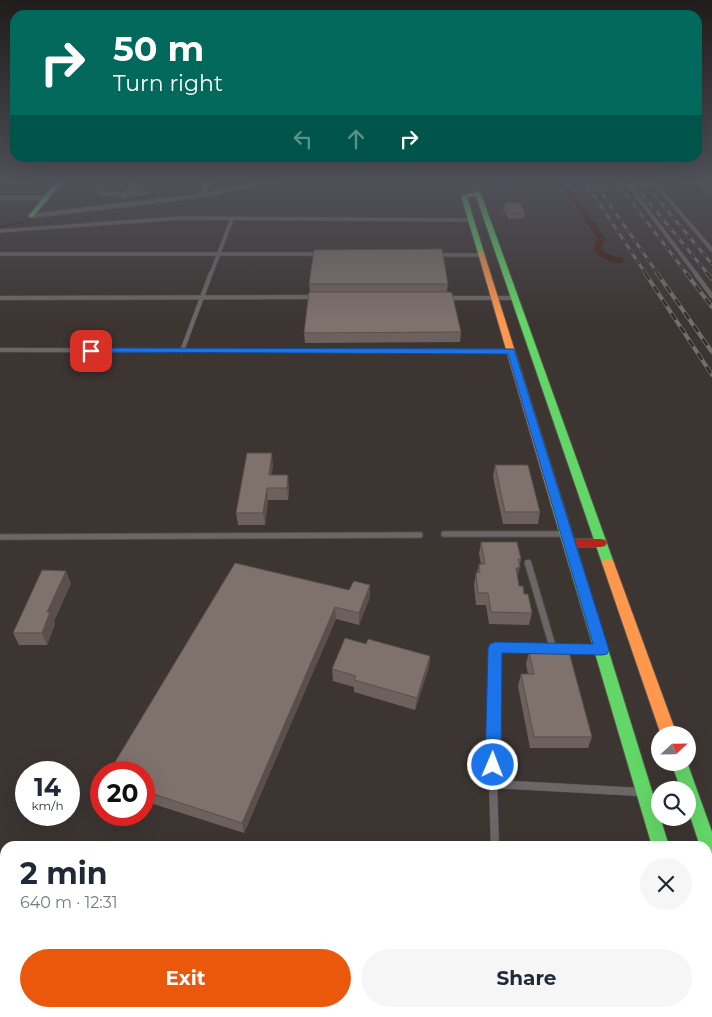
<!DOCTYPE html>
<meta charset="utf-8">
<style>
:root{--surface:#fff;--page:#f6f6f7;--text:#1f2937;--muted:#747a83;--accent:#ea580c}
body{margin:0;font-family:Montserrat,sans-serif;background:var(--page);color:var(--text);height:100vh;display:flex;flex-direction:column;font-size:19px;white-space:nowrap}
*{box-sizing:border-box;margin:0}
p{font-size:16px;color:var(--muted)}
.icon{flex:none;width:28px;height:28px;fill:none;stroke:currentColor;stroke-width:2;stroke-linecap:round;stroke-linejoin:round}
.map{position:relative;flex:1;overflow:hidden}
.panel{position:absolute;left:0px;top:841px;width:712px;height:176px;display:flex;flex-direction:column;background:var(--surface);border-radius:15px 15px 0 0;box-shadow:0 5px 20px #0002}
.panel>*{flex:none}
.guide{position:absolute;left:10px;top:10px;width:692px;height:152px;border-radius:15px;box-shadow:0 5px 20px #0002;background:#00695c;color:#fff;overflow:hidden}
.needle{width:32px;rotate:68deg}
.tools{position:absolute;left:651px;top:726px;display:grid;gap:10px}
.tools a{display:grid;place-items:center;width:45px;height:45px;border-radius:50%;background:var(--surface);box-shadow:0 5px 20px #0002;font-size:25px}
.speed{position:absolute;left:15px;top:761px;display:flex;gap:10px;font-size:25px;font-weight:700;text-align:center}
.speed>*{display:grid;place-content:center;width:65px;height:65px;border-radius:50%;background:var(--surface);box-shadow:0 5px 20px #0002;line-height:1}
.speed small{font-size:12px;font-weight:400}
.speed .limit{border:8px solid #d22;background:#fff;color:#111}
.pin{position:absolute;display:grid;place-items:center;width:42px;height:42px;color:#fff;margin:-21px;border-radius:10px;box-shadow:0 2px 8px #0006}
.me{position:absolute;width:55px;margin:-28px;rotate:1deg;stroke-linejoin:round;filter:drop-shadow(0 0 4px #0008)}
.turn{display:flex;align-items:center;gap:18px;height:105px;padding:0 20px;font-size:22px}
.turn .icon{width:65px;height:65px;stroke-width:2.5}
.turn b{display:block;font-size:35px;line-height:42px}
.lanes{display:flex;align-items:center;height:48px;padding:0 20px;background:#0003;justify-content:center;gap:25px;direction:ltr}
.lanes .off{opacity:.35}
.round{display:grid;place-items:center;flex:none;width:52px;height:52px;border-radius:26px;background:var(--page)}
.overview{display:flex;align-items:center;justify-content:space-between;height:85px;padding:0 20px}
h1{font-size:30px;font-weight:700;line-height:38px}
.primary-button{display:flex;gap:10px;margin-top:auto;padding:10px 20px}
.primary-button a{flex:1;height:58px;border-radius:30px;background:var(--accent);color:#fff;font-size:20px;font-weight:700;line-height:58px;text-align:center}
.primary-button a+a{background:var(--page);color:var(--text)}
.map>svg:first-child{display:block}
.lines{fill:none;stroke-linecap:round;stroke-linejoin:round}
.stream{stroke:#421c0a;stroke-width:2}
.canal{fill:#421c0a;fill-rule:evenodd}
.lane-far4-casing{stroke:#58524f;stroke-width:4.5}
.lane-far3-casing{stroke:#58524f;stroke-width:5}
.lane-far2-casing{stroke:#58524f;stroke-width:7}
.lane-far1-casing{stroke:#58524f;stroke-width:8}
.lane-casing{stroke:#58524f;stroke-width:9}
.street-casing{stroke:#58524f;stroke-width:2}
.fast-casing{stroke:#58524f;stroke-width:2}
.slow-casing{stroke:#58524f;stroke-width:2}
.jam-casing{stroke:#58524f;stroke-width:2}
.lane-far4{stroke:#6b6766;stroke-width:3}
.lane-far3{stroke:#6b6766;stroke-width:4}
.lane-far2{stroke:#6b6766;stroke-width:5}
.lane-far1{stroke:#6b6766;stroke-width:6}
.lane{stroke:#6b6766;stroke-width:8}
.street{fill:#6b6766;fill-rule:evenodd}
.fast{fill:#63d668;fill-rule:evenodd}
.slow{fill:#ff974d;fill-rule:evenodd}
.jam{fill:#b3261e;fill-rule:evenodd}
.rail-far1-casing{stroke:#736f6e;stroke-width:3}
.rail-casing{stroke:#736f6e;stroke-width:4}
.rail-far1{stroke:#372924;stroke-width:2;stroke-dasharray:6;stroke-linecap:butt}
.rail{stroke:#372924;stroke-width:2.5;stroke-dasharray:8;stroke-linecap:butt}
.wall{fill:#6d615d}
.shaded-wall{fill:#594f4c}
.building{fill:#7f716c;stroke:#594f4c}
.route{fill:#1a73e8;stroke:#114b97}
</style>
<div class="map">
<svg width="712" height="1017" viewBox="0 0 712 1017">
<rect width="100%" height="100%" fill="#3c3532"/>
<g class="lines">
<!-- stream -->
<path class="stream" d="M0,227l23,-5"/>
<!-- canal -->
<path class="canal" d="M566,187h4l35,51 -4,11 7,5 15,5v4c-11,1 -23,-5 -30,-13l4,-12 -33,-50z"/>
<defs>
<g id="lane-far4">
<path d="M624,179l72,95"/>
<path d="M651,179l61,71"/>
<path d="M696,179l16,14"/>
<path d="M0,231l181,-13 290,2"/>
<path d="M0,254h319"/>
<path d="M437,255h45"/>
<path d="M211,274l21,-55"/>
</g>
<g id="lane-far3">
<path d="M695,273l17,23"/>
<path d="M0,298l314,-1"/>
<path d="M448,298h66"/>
<path d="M0,350l511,1"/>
<path d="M182,351l29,-78"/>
</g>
<g id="lane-far2">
<path d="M444,534h122"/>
<path d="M0,537l420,-2"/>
</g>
<g id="lane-far1">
<path d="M528,563l25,85"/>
<path d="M493,756l2,-109 103,3"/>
</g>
<g id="lane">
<path d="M493,784v-29"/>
<path d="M495,846l-2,-62 147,8"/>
</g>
<g id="street">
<path d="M135,179h4l-8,13 17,-1 3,2 -1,1 -21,1 -4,4 -3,-2 2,-2 -23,1 -3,-2 3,-2h25z"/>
<path d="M207,179h4l-5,14 70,-14h10l-83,18 -172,21 -3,-2 3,-2 170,-20z"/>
<path d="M0,196h46l3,2 -3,2h-46z"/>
</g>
<g id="fast">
<path d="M59,179h6l-32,38h-4v-2z"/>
<path d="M478,192l3,2 133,369 -2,3h-8l-2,-3 -126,-367 -9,1 17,56 -3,2 -3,-2 -17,-57z"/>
<path d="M557,500l6,4 106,342h-17l-101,-342z"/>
<path d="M671,762h16l25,70v33l-4,-2v-17h-8l-12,-36v-20h-7z"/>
<path d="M708,988l4,2v27h-8l-2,-5h6z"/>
</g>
<g id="slow">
<path d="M481,251l3,2 79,251 -2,3h-8l-2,-3 -73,-251z"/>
<path d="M608,559l4,1 2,3 63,172h-16l-59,-172 2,-3z"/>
</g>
<path id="jam" d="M570,539h31l4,1 2,3 -2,3 -4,1h-31l-4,-1 -2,-3 2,-3z"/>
</defs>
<!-- lane-far4 casing -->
<use href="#lane-far4" class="lane-far4-casing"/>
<!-- lane-far3 casing -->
<use href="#lane-far3" class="lane-far3-casing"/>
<!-- lane-far2 casing -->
<use href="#lane-far2" class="lane-far2-casing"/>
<!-- lane-far1 casing -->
<use href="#lane-far1" class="lane-far1-casing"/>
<!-- lane casing -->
<use href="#lane" class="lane-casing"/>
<!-- street casing -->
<use href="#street" class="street-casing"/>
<!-- fast casing -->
<use href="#fast" class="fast-casing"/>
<!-- slow casing -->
<use href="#slow" class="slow-casing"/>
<!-- jam casing -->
<use href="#jam" class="jam-casing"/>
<!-- lane-far4 -->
<use href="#lane-far4" class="lane-far4"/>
<!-- lane-far3 -->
<use href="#lane-far3" class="lane-far3"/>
<!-- lane-far2 -->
<use href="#lane-far2" class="lane-far2"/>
<!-- lane-far1 -->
<use href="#lane-far1" class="lane-far1"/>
<!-- lane -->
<use href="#lane" class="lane"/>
<!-- street -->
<use href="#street" class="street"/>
<!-- fast -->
<use href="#fast" class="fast"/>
<!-- slow -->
<use href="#slow" class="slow"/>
<!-- jam -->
<use href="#jam" class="jam"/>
<defs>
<g id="rail-far1">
<path d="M583,179l63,95"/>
<path d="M592,179l66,95"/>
<path d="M614,179l73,95"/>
<path d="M630,179l78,95"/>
<path d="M641,179l71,85"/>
</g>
<g id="rail">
<path d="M645,273l67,102"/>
<path d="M657,273l55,79"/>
<path d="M686,273l26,34"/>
<path d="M707,273l5,6"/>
</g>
</defs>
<!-- rail-far1 casing -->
<use href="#rail-far1" class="rail-far1-casing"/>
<!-- rail casing -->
<use href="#rail" class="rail-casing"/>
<!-- rail-far1 -->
<use href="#rail-far1" class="rail-far1"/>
<!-- rail -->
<use href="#rail" class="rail"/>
</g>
<!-- wall -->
<g class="wall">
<path d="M504,203l21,9 -1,6 -15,1 -6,-10z"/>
<path d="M309,284h139l-1,8 14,40 -1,10 -155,1 -1,-10 6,-41z"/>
<path d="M273,465l-2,10 18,12 -1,13h-20l-3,25h-27l-2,-12z"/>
<path d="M495,465l45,47 -2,12h-35l-10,-47z"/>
<path d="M481,542l40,17 -4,19 2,8 5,8 8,19 -3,12 -40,-1 -3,-19h-10l-2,-20 2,-12h1l2,-9h2l-2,-10z"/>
<path d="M235,563l135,34 -11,28 -23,-6 -92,214 -100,-32v-29z"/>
<path d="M71,583l-17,38 1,3 -8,21h-28l-6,-12z"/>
<path d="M366,644l64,12 -1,11 -14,43 -61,-18v-5l-21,-6 -1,-12z"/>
<path d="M529,652l63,85 -4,11h-58l-12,-62 3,-12h7l-2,-10z"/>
</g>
<!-- shaded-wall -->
<g class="shaded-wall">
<path d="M272,453l1,12 -3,22 -1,-12z"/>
<path d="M288,475l1,12 -1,13 -1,-12z"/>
<path d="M267,488l1,12 -3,25 -2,-12z"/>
<path d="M520,567l-3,12 -1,-11z"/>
<path d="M66,571l5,12 -17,38 1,3 -8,21 -5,-12 5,-21z"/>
<path d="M370,585v12l-11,28v-12z"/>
<path d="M335,607l1,12 -92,214 -2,-10z"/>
<path d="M430,656l-1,11 -14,43 2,-12z"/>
</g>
<!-- building -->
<g class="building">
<path d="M504,203h15l6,9 -15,1z"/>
<path d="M442,249l6,35h-139l5,-34z"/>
<path d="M309,292h140l3,1 9,39 -157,1z"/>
<path d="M247,453h25l-3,22h19l-1,13h-20l-4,25h-27z"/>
<path d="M495,465h33l12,47h-35z"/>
<path d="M481,542h36l4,17h-3l2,8 -4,1 3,18h4l1,8h4l4,19 -41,-1 -3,-19h-10l-2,-20 4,-1 -1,-8h6z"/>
<path d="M235,563l114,27 5,-9 16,4 -11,28 -24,-6 -93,216 -98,-32v-19h-35z"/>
<path d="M42,570l24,1 -19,41h3l-8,21h-29z"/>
<path d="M345,638l21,6 2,-5 62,17 -13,42 -63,-18 2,-4 -24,-7z"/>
<path d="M529,652h40l23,85h-58l-13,-63h13z"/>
</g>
<!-- sky -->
<linearGradient id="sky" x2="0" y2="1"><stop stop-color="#211d1c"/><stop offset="0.56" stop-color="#50515a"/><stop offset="1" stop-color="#50515a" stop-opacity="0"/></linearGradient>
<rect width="712" height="321" fill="url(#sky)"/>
<!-- route -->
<path class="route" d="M91,348l423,1 95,301 -2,4 -5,1 -100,-2 -1,112 -2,5 -6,2 -5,-2 -3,-5 3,-117 2,-4 5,-2 98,2 -85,-290 -420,-2v-3z"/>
</svg>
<div class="tools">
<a><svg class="needle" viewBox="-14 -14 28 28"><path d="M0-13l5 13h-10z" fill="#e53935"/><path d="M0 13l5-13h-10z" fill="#747a83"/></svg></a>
<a><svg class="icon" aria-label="search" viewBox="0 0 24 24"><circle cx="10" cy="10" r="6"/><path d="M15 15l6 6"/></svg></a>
</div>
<div class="speed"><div>14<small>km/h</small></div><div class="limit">20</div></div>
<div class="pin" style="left:91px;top:351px;background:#d93025"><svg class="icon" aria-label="arrive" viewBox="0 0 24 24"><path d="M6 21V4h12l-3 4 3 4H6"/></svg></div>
<svg class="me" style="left:493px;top:765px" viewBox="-20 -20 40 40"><circle r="17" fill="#1a73e8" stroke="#fff" stroke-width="3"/><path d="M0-11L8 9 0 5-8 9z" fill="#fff"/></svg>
<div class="guide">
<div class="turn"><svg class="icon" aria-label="right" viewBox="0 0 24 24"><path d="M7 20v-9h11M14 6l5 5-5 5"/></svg><div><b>50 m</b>Turn right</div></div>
<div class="lanes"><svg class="icon off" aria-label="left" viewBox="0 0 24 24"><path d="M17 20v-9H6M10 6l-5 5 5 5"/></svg><svg class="icon off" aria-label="ahead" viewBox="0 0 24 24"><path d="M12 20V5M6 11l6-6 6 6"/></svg><svg class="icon" aria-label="right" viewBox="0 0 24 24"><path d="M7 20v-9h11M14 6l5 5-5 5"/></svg></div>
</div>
<section class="panel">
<div class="overview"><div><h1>2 min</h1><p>640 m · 12:31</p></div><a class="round"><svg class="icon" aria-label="close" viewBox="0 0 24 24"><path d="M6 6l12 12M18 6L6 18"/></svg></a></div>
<div class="primary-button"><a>Exit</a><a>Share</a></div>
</section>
</div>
